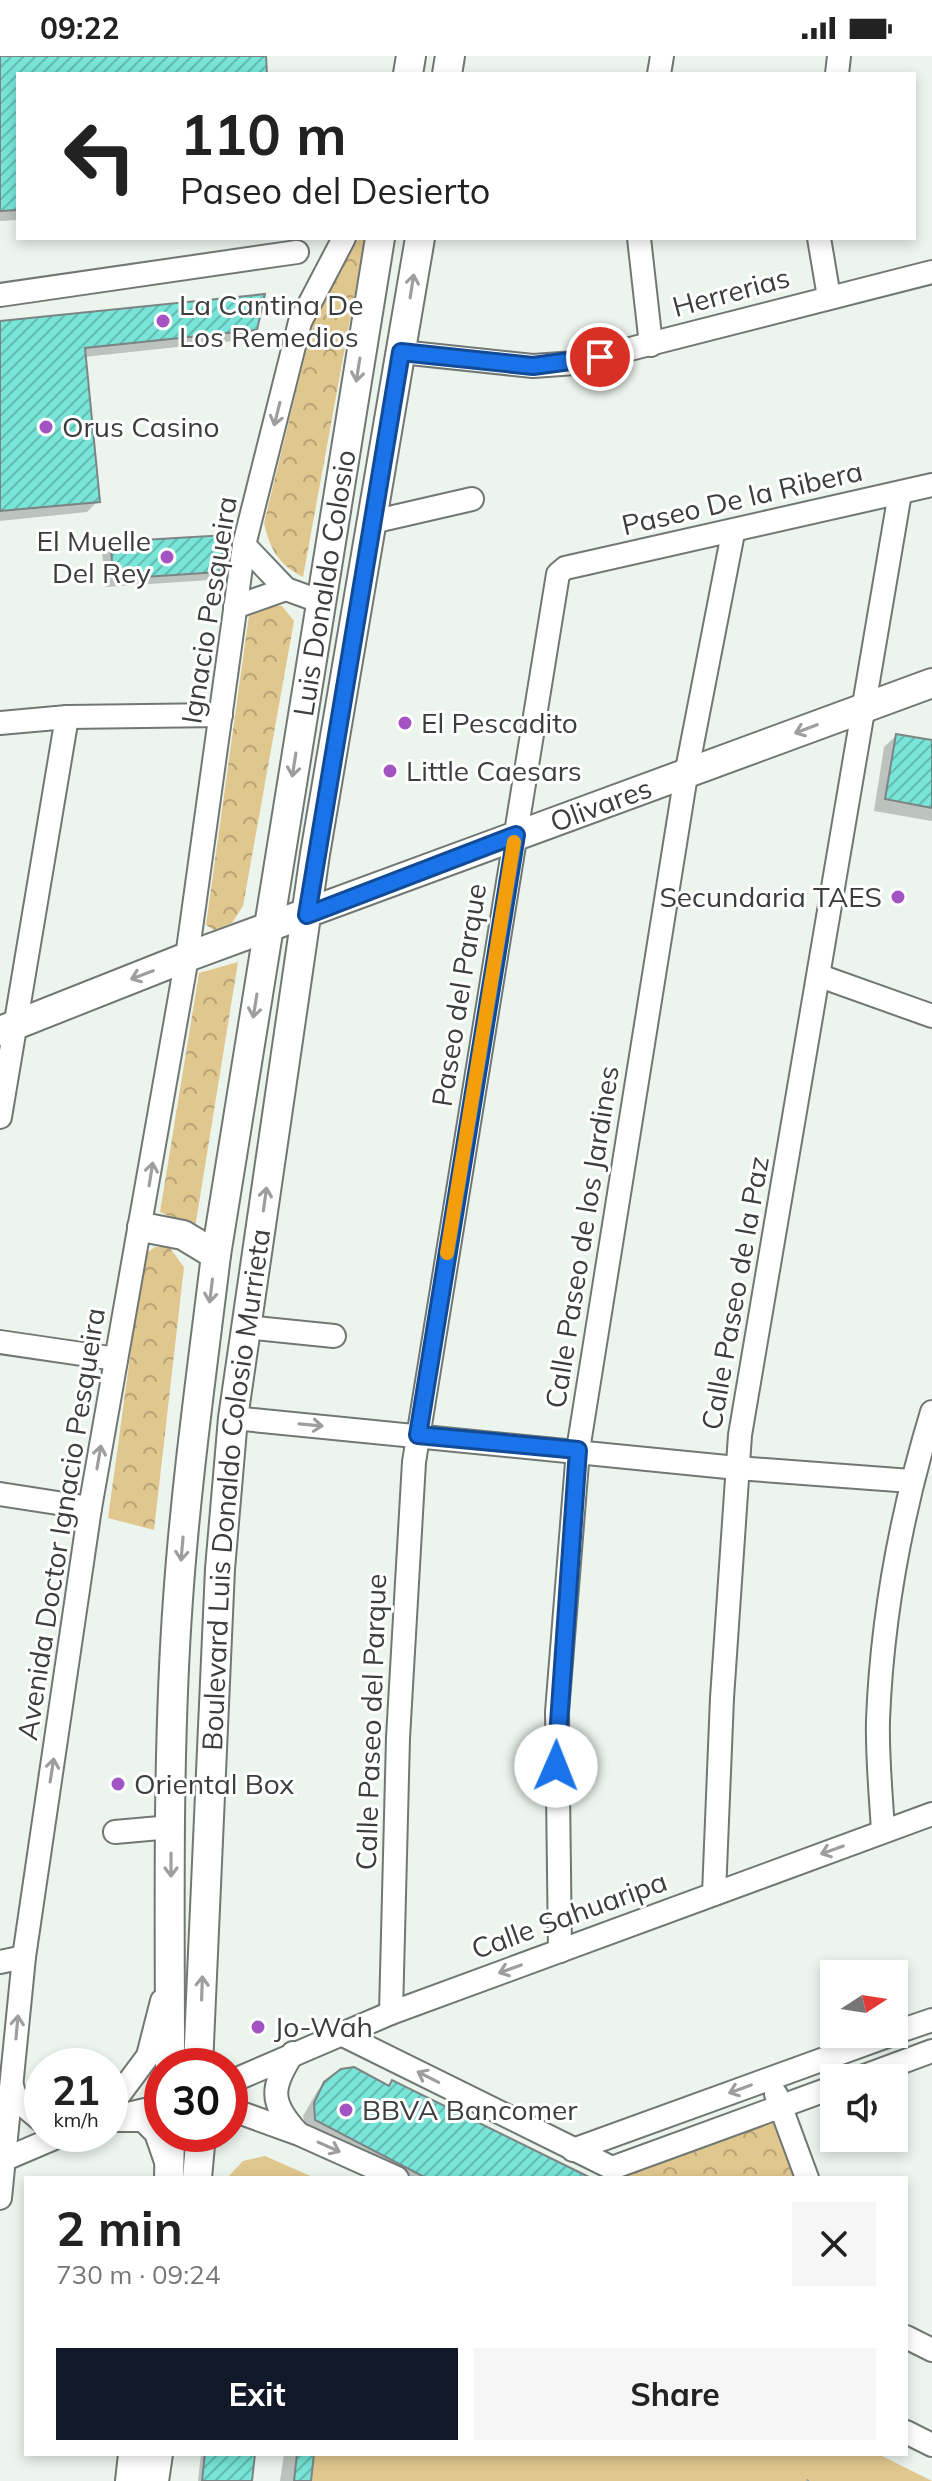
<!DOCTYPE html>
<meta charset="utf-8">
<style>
:root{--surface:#fff;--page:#f6f6f6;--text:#222;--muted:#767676;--accent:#111827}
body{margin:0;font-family:Mulish,sans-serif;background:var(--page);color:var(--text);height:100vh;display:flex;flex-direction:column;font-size:30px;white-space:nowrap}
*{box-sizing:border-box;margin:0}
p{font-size:26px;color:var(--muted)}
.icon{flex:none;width:44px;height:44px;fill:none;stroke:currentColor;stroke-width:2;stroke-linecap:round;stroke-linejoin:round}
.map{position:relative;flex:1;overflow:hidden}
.panel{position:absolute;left:24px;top:2120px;width:884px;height:280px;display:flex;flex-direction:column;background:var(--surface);border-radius:0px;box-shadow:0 4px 12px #0003}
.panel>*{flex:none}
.hud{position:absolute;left:16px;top:16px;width:900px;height:168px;border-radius:0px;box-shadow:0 4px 12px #0003;background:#fff;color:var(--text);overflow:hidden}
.needle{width:52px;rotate:78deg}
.buttons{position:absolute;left:820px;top:1904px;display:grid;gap:16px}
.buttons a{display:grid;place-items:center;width:88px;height:88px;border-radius:0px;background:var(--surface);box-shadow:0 4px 12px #0003;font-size:40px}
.speed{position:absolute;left:24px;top:1992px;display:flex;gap:16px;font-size:40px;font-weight:700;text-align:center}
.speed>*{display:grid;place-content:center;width:104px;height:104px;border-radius:50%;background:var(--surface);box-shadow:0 4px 12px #0003;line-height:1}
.speed small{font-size:20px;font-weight:400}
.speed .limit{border:12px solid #d22;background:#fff;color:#111}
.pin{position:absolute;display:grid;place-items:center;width:68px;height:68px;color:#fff;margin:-34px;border:4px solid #fff;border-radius:50%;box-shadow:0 2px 8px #0007}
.me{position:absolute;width:88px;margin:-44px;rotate:1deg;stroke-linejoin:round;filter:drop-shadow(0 0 6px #0008)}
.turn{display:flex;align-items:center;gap:28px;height:168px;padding:0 32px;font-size:36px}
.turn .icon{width:104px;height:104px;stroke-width:2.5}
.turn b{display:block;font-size:56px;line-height:68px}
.round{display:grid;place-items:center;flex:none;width:84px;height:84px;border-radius:0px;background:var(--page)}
.summary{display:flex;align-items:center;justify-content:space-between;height:136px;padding:0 32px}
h1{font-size:48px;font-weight:700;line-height:60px}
.button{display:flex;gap:16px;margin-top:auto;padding:16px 32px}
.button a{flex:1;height:92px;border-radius:0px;background:var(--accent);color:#fff;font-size:32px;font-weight:700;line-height:92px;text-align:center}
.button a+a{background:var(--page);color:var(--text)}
.status{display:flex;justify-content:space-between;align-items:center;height:56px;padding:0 40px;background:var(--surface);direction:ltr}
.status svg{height:22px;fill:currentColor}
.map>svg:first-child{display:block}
.green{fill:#e0c78e}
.forest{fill:url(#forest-crowns)}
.shadow{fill:#0003}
.building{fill:url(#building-hatch);stroke:#7c8584;stroke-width:2}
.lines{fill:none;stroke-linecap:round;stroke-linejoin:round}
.minor-casing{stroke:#717772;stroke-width:26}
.major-casing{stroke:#717772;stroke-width:32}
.path{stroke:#9ea49f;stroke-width:3;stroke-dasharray:2 6;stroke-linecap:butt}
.minor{stroke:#fff;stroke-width:22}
.major{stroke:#fff;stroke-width:28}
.oneway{stroke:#9d9e9e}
.route-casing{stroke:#114b97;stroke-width:20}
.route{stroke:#1a73e8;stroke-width:14}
.slow{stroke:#f59e0b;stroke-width:14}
.poi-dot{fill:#a453c3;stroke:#fff;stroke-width:3}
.labels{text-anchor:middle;stroke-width:6;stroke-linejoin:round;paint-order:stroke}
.street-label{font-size:28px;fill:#3b3e3c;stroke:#fff}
.poi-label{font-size:28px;fill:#3b3e3c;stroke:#fff;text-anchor:start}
</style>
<div class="status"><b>09:22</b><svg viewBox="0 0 49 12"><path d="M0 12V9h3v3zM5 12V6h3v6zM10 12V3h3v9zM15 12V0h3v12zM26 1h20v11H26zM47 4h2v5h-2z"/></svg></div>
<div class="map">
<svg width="932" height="2425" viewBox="0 0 932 2425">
<defs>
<pattern id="forest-crowns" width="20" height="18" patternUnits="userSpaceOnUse" patternTransform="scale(2)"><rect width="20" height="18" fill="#e0c78e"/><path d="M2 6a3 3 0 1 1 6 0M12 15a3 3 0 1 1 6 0" fill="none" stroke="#b7a375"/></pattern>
<pattern id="building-hatch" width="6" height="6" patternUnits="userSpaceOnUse" patternTransform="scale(2)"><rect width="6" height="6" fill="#78e5d8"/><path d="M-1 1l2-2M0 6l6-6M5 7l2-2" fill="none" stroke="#64bbb0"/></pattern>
</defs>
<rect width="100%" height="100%" fill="#ecf4ee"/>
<!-- green -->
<g class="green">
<path d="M265,2100l50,22h-88l16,-17z"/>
<path d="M314,2398h564l54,27h-621z"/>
</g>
<!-- forest -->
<g class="forest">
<path d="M359,182h6l-62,339c-24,-12 -33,-27 -39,-54l52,-213z"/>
<path d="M264,548l18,2 12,15 -51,285 -11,17 -18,7 -8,-5 43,-310z"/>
<path d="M238,906l-43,266 -35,-16 39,-239z"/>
<path d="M155,1191h14l15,20 -30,263 -46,-12 36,-263z"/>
<path d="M781,2061l21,61 -185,-2z"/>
</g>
<!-- shadow -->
<g class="shadow">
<path d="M0,0h264l1,18h-247v146l-18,1z"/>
<path d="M0,266l255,7 -12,11 -159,17 14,144 -11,11 -87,9z"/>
<path d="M111,488l106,27 -8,9 -103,7 -4,-35z"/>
<path d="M896,680l36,6v79l-58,-10 10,-64z"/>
<path d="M330,2022l57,10 5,-5 189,95h-192l-81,-42 -5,-20 15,-26z"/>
<path d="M201,2398h52l-3,27h-52z"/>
<path d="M284,2398h28l-3,27h-29z"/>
</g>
<!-- building -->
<g class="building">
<path d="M0,0h266l1,18h-249v136l-18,1z"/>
<path d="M265,238l-8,36 -172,18 15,154 -100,9v-190z"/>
<path d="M226,479l-7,37 -105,7 -4,-37z"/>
<path d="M896,678l36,6v68l-47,-9z"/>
<path d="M354,2011l35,19 3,-6 199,98h-165l-111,-58 -1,-17 10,-21 17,-13z"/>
<path d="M205,2398h50l-3,27h-50z"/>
<path d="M297,2398h17l-3,27h-17z"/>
</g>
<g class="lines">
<defs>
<g id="minor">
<path d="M659,18l3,-18"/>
<path d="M837,18l2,-18"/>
<path d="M639,182l12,107"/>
<path d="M819,182l10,59"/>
<path d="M0,239l297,-43"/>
<path d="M401,296l132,14 42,-3 357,-91"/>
<path d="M372,466l100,-23"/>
<path d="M244,489l42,44 33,12"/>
<path d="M235,551l51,-18"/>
<path d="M0,667l67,-6 154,-2"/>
<path d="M820,920l112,40"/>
<path d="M0,1061l67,-400"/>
<path d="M246,1271l88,9"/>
<path d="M0,1286l116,17"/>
<path d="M233,1362l504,50 174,13"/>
<path d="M0,1438l90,14"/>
<path d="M883,1775c-2,-36 -6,-74 -5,-111 4,-104 24,-209 54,-308"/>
<path d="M115,1776l56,-5"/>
<path d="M714,1838l8,-196 18,-263 160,-942"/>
<path d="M560,1895l-3,-239 21,-262 108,-675 47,-242"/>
<path d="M0,1906l24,-5"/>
<path d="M391,1957l7,-275 16,-276 144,-888 7,-6 367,-83"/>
<path d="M894,1977l38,-13"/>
<path d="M341,1978l271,134 222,-81"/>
<path d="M293,1997c-22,34 -24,49 4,79"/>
<path d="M859,2022l73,-27"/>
<path d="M230,2026l161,-69 541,-199"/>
<path d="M12,2030l4,13 26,22"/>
<path d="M776,2038l31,84"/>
<path d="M110,2051l38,-51 14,-55"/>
<path d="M230,2053l69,25 98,44"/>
<path d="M124,2059l38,-9"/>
<path d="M110,2064h33l13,13 9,26"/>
<path d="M573,2094l320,-116"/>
<path d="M3,2104l61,-26"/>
<path d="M0,2142l24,-241 66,-449 97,-551 57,-412 56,-223 44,-84"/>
<path d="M906,2281l26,13"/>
<path d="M906,2376l26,13"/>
</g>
<g id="major">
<path d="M408,18l3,-18"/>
<path d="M447,18l3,-18"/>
<path id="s1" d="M0,975l187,-74 745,-274"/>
<path d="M142,1171l41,8 33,20"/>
<path id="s2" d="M170,2010c0,-155 -3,-312 8,-467 8,-115 24,-229 38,-344l164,-1017"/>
<path id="s3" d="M198,2010l22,-497 13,-151 82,-564 105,-616"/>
<path d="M169,2122l1,-44"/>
<path d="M197,2122l4,-44"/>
<path d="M130,2425l3,-27"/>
<path d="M154,2425l4,-27"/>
</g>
</defs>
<!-- minor casing -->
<use href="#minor" class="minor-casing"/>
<!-- major casing -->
<use href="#major" class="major-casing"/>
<!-- path -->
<path class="path" d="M807,2425l5,-5"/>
<!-- minor -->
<use href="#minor" class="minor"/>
<!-- major -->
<use href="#major" class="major"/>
</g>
<!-- one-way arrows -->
<defs><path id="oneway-shaft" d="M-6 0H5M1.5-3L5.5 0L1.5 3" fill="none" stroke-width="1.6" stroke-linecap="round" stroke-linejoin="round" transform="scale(2)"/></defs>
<g class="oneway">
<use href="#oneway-shaft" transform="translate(412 230) rotate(-81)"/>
<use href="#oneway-shaft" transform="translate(358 314) rotate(99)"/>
<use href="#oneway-shaft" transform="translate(277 358) rotate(104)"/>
<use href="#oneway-shaft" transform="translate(806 673) rotate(159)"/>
<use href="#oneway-shaft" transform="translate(294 709) rotate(99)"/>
<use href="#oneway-shaft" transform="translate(142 919) rotate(159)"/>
<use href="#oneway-shaft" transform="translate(255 950) rotate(99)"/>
<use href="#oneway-shaft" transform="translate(151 1118) rotate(-81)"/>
<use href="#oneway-shaft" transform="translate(265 1143) rotate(-82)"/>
<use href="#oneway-shaft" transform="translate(211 1235) rotate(97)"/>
<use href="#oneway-shaft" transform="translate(311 1369) rotate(5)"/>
<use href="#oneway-shaft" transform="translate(99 1401) rotate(-80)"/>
<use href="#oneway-shaft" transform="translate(182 1493) rotate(95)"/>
<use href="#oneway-shaft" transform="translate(52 1714) rotate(-81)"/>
<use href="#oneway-shaft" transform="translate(832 1794) rotate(160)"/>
<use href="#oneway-shaft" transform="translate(171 1809) rotate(90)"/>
<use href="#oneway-shaft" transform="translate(510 1913) rotate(160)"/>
<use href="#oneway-shaft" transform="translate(202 1932) rotate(-88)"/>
<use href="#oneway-shaft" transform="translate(17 1971) rotate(-85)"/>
<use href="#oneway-shaft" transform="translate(428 2021) rotate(-153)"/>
<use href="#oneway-shaft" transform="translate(740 2033) rotate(160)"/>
<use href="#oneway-shaft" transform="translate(329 2091) rotate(24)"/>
</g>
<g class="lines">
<defs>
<path id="route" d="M556,1710l22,-316 -160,-15 98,-600 -209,80 94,-563 132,14 67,-9"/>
</defs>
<!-- route casing -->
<use href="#route" class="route-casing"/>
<!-- route -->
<use href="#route" class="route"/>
<!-- slow -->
<path class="slow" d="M447,1197l67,-411"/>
</g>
<!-- markers -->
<g class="poi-dot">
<circle cx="163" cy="265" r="8"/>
<circle cx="46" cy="371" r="8"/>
<circle cx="167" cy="501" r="8"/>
<circle cx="405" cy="667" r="8"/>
<circle cx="390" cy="715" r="8"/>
<circle cx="898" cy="841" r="8"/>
<circle cx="118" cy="1728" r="8"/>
<circle cx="258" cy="1971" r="8"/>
<circle cx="346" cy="2054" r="8"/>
</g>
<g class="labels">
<!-- street labels -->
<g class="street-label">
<text transform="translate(731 236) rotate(-15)" y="10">Herrerias</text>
<text transform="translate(742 442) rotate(-13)" y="10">Paseo De la Ribera</text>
<text dy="10" stroke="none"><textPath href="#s2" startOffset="1494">Luis Donaldo Colosio</textPath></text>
<text transform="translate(209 554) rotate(-81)" y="10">Ignacio Pesqueira</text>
<text dy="10" stroke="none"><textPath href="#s1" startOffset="642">Olivares</textPath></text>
<text transform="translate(459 939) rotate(-81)" y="10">Paseo del Parque</text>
<text transform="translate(582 1181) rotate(-81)" y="10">Calle Paseo de los Jardines</text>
<text transform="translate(735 1237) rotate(-80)" y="10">Calle Paseo de la Paz</text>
<text dy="10" stroke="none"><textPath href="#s3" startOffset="578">Boulevard Luis Donaldo Colosio Murrieta</textPath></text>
<text transform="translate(61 1468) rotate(-81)" y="10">Avenida Doctor Ignacio Pesqueira</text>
<text transform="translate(371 1666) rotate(-88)" y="10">Calle Paseo del Parque</text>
<text transform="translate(569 1859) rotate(-20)" y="10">Calle Sahuaripa</text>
</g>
<!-- poi labels -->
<g class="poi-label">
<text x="179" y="259">La Cantina De<tspan x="179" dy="32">Los Remedios</tspan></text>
<text x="62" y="381">Orus Casino</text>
<text x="151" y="495" text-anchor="end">El Muelle<tspan x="151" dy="32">Del Rey</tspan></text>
<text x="421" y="677">El Pescadito</text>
<text x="406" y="725">Little Caesars</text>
<text x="882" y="851" text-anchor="end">Secundaria TAES</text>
<text x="134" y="1738">Oriental Box</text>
<text x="274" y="1981">Jo-Wah</text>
<text x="362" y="2064">BBVA Bancomer</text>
</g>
</g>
</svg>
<div class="buttons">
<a><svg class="needle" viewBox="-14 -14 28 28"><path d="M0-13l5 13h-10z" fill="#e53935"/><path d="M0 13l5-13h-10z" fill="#767676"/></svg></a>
<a><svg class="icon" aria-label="sound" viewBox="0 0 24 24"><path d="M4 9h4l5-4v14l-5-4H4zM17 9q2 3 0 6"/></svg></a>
</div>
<div class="speed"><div>21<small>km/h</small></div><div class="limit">30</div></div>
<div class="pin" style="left:600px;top:301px;background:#d93025"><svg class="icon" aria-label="arrive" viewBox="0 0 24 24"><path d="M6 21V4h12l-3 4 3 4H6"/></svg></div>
<svg class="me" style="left:556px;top:1710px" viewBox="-20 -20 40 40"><circle r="19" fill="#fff"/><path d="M0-13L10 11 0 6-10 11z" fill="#1a73e8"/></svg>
<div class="hud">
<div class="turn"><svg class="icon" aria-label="left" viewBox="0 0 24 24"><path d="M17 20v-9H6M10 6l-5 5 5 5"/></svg><div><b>110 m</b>Paseo del Desierto</div></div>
</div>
<section class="panel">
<div class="summary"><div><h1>2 min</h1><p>730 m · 09:24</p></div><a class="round"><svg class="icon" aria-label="close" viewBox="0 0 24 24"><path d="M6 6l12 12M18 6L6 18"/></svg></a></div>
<div class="button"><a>Exit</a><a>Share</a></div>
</section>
</div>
